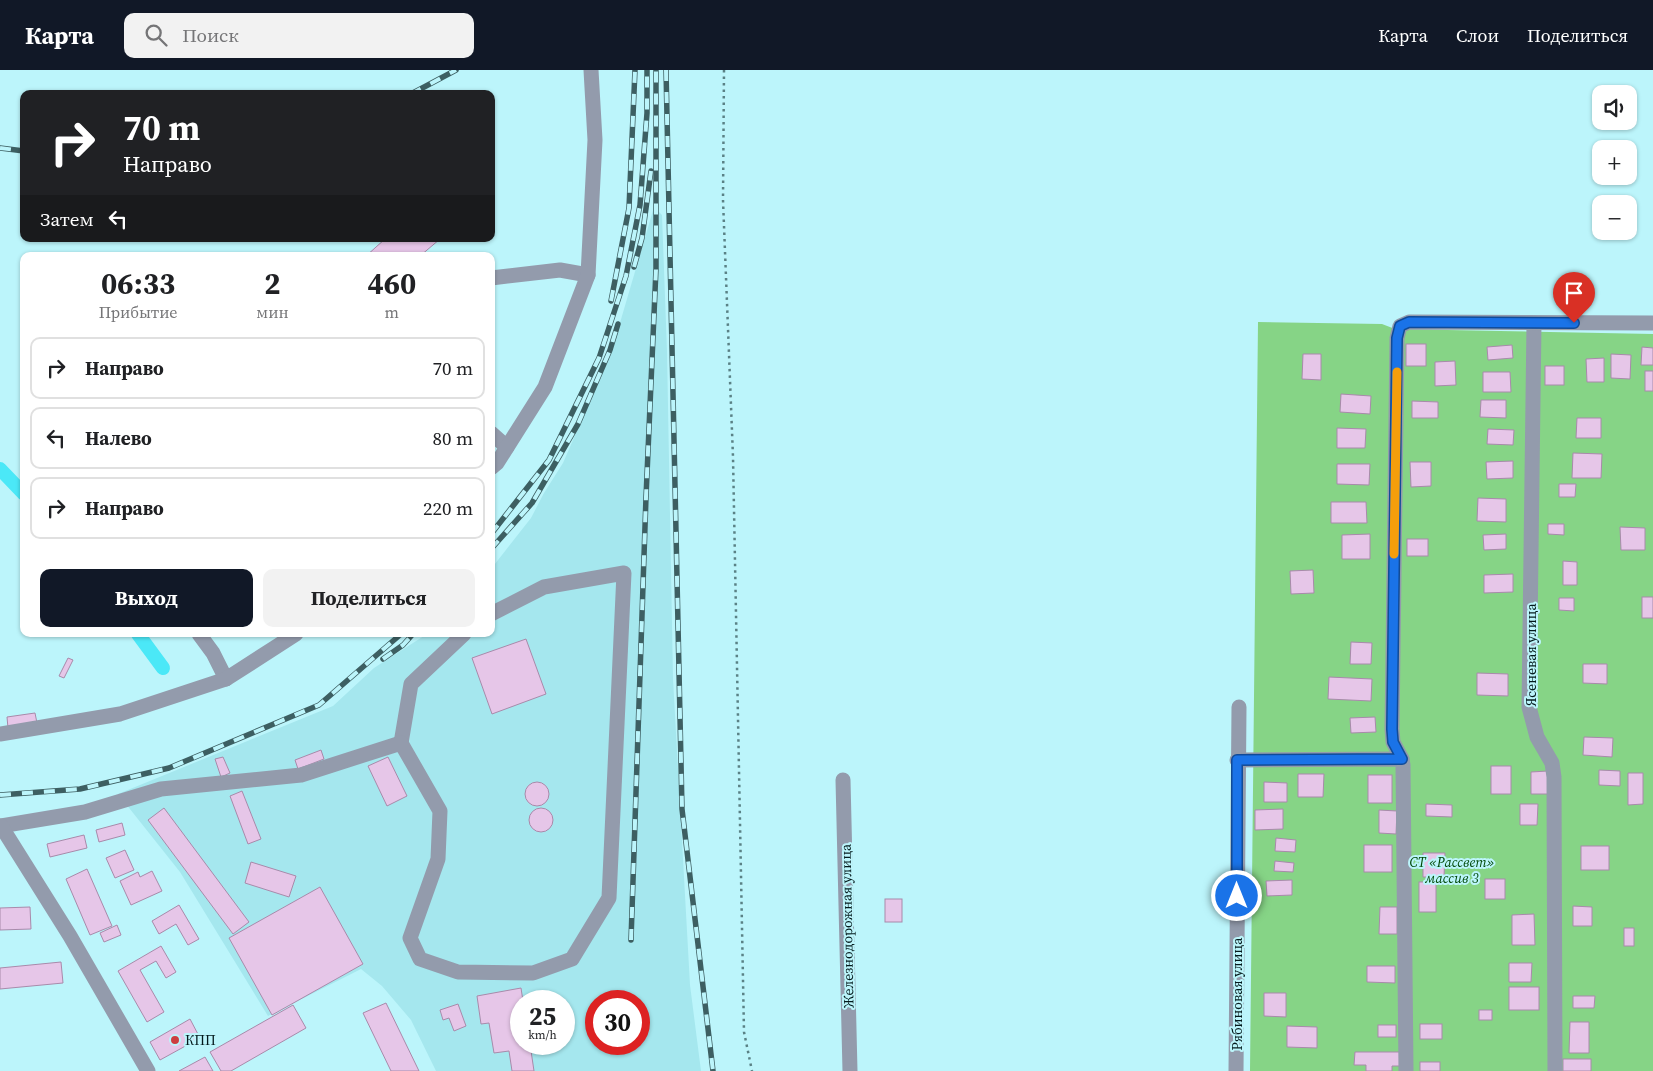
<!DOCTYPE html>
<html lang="ru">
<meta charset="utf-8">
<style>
:root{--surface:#fff;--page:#f2f2f2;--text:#202124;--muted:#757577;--line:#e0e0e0;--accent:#111827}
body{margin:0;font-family:"Source Serif 4",serif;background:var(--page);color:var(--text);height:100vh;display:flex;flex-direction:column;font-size:19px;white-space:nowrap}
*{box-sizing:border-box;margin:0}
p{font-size:16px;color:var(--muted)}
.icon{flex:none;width:28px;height:28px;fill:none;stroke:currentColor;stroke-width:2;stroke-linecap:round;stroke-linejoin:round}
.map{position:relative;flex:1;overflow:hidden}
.side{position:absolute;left:20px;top:182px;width:475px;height:385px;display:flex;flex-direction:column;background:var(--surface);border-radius:10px;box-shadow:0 1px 4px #0004}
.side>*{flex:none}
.hud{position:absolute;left:20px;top:20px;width:475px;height:152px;border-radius:10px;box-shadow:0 1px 4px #0004;background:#202124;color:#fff;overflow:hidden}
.buttons{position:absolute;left:1592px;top:15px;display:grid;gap:10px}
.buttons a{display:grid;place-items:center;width:45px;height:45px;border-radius:10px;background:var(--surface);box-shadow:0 1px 4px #0004;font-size:25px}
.speed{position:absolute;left:510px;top:920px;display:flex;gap:10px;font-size:25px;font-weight:700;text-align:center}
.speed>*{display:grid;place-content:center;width:65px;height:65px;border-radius:50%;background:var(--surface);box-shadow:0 1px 4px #0004;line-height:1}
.speed small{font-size:12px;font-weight:400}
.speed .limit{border:8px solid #d22;background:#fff;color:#111}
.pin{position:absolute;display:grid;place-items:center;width:42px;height:42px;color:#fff;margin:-51px -21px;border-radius:50% 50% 50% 0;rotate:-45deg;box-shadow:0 0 5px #0007}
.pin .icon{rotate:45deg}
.me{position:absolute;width:55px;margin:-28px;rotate:0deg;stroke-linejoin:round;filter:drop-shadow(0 0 4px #0008)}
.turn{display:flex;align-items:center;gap:18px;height:105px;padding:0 20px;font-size:22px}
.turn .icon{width:65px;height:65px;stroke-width:2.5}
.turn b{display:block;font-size:35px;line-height:42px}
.then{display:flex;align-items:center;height:48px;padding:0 20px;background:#0003;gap:10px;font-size:19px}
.eta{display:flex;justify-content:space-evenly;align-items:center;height:85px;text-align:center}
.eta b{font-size:30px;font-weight:700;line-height:35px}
.action{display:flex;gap:10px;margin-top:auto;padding:10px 20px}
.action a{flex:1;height:58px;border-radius:10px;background:var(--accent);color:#fff;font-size:20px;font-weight:700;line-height:58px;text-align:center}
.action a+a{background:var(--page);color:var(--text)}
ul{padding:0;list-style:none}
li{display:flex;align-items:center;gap:15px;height:62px;margin:0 10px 8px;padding:0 10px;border:2px solid var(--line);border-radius:10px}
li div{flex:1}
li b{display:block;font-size:19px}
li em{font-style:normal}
header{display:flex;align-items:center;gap:30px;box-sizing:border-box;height:70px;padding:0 25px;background:var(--accent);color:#fff}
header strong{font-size:24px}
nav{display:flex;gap:28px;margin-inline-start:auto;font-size:18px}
.search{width:350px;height:45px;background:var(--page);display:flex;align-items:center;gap:12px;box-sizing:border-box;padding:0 18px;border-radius:10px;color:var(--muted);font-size:19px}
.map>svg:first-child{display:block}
.built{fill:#a5e7ee;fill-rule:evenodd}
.green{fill:#86d486}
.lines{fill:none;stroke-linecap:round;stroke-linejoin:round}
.canal{stroke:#4be8f7;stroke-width:14}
.building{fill:#e6c6e8;stroke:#a88aaa}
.path{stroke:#5a8185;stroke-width:2.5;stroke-dasharray:2.5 4;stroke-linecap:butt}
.minor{stroke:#939bac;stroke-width:15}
.rail-casing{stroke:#3d5f62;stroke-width:5.5}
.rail{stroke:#bcf5fb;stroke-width:4;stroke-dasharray:11;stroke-linecap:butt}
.route-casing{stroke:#114b97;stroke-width:12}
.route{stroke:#1a73e8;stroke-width:9}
.slow{stroke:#f59e0b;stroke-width:9}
.poi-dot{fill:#cd3e40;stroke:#bcf5fb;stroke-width:2}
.labels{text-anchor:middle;stroke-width:4;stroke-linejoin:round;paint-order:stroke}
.street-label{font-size:14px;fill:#03191b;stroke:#bcf5fb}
.park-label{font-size:14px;font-style:italic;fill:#004908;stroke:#bcf5fb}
.poi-label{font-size:14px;fill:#03191b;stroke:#bcf5fb;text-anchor:start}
</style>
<header>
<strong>Карта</strong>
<div class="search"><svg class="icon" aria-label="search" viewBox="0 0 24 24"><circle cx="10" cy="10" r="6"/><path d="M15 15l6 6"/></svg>Поиск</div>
<nav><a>Карта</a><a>Слои</a><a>Поделиться</a></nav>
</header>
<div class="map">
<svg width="1653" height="1001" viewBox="0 0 1653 1001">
<rect width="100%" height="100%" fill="#bcf5fb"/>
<!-- built -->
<path class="built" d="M654,137l8,8 5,136 6,328 17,306 11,86h-265l-25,-51 -29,-34 -21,-17 -93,47 -88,-144 -62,-78 215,-88 41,-38 53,-34h64v-65l40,-51 13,-25 19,-30 49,-113zM521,931h43v43h-43zM596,931h43v43h-43z"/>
<!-- green -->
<path class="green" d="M1258,252l124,2 13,5 258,5v737h-403z"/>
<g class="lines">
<!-- canal -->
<g class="canal">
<path d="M0,399l24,25"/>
<path d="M138,564l25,34"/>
</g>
</g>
<!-- building -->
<g class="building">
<path d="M385,169h55l-20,17h-54z"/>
<rect x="1406" y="274" width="20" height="22"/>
<path d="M1512,275l1,13 -25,2 -1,-13z"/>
<path d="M1642,277l11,1v17h-12z"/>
<path d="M1303,284h18v26l-19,-1z"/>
<path d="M1611,284l20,1 -1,24 -19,-1z"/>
<path d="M1604,288v24h-17l-1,-23z"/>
<path d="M1455,291l1,24 -21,1v-24z"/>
<rect x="1545" y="296" width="19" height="19"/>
<rect x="1645" y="301" width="8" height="20"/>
<path d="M1483,302h27l1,20h-28z"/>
<path d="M1341,324l30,2 -1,18 -30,-2z"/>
<path d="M1481,330h25v18l-26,-1z"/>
<path d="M1412,331l26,1v16h-26z"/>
<path d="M1577,348h24v20h-25z"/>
<path d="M1337,358l29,1 -1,19h-28z"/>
<path d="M1488,359l26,1 -1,15 -26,-1z"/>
<path d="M1573,383l29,1 -1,24h-29z"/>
<path d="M1513,391v17l-26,1 -1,-17z"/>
<path d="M1410,392h21v24l-20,1z"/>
<path d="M1337,394h33l-1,21 -32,-1z"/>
<path d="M1559,414h17l-1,13h-16z"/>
<path d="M1478,428l28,1v23l-29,-1z"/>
<path d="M1331,432h35l1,21h-36z"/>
<path d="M1548,454h16v11l-16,-1z"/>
<path d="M1620,457l25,1v22h-24z"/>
<path d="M1370,464v25h-28v-24z"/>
<path d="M1506,464v15l-22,1 -1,-15z"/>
<rect x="1407" y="469" width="21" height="17"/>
<path d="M1563,491l14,1v23h-14z"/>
<path d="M1313,500l1,23 -23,1 -1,-23z"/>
<path d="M1513,504v18l-29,1v-18z"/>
<rect x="1642" y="527" width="11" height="21"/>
<path d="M1559,528h15v13l-15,-1z"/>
<path d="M526,569l20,55 -54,20 -20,-56z"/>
<path d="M1351,572l21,1 -1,21h-21z"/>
<path d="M68,588l5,2 -9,18 -5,-2z"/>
<path d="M1583,594h24v20l-24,-1z"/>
<path d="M1477,603l31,1v22l-31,-1z"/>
<path d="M1329,607l43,2 -1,22 -43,-2z"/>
<path d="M35,643l2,10 -29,5 -1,-11z"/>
<path d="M1375,647l1,15 -25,1 -1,-15z"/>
<path d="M1584,667l29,1 -1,19 -29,-2z"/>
<path d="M321,680l3,9 -26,10 -3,-9z"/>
<path d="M223,687l7,16 -9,4 -6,-18z"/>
<path d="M388,687l19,39 -20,10 -19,-40z"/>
<rect x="1491" y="696" width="20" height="28"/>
<path d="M1599,700l21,1v15l-21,-1z"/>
<path d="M1548,701l1,23h-18v-22z"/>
<path d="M1628,703h15v31l-15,1z"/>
<path d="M1298,704h26l-1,23h-25z"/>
<rect x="1368" y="705" width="24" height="28"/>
<path d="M1264,712l23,1v19h-23z"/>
<circle cx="537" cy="724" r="12"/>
<path d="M242,721l19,48 -13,5 -18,-48z"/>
<path d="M1426,734l26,1v12l-26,-1z"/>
<path d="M1520,734h18l-1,21h-17z"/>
<path d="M164,738l85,114 -16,12 -85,-114z"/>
<circle cx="541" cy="750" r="12"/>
<path d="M1283,739v20l-28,1v-20z"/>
<path d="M1379,740l18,1 -1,23 -17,-1z"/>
<path d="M122,753l3,12 -26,7 -3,-12z"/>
<path d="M84,765l3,13 -37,9 -3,-13z"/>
<path d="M1276,768l20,2 -1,12 -20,-1z"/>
<rect x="1364" y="775" width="28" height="27"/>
<rect x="1581" y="776" width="28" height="24"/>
<path d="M125,780l9,20 -19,8 -9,-20z"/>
<path d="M1423,783h22l-1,24h-21z"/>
<path d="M1275,791l19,2 -1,9 -19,-1z"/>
<path d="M251,792l45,14 -7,21 -44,-14z"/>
<path d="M87,799l25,57 -22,9 -24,-56z"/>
<path d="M152,801l10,20 -31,14 -11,-24 18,-9 2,5z"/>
<rect x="1485" y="809" width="20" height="20"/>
<path d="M1292,810v15l-25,1 -1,-15z"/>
<rect x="1419" y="812" width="17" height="30"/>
<path d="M320,817l43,77 -91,51 -43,-77z"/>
<rect x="885" y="829" width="17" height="23"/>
<path d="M179,835l20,34 -11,6 -12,-21 -17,10 -7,-13z"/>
<path d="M1573,836l19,1v19h-19z"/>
<path d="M30,837l1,22 -31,1v-22z"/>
<path d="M1380,837h17v27h-18z"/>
<path d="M1534,844l1,31h-23v-30z"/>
<path d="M117,855l4,10 -17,7 -4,-9z"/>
<rect x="1624" y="858" width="10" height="18"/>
<path d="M161,876l15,26 -10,6 -10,-17 -16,9 24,42 -17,10 -29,-51z"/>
<path d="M61,892l2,21 -63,6v-21z"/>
<path d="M1509,893h23l-1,19h-22z"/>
<path d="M1367,896h28v17l-28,-1z"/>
<rect x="1509" y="917" width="30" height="23"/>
<path d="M521,918l2,13h-2v43h9l4,27h-22l-3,-20 -15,2 -5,-30 -8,1 -4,-28z"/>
<path d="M1264,923h22v24l-22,-1z"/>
<path d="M1573,926h22l-1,12h-21z"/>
<path d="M386,933l33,68h-28l-28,-58z"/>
<path d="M458,934l8,22 -12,5 -5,-13 -6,2 -3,-10z"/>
<path d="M293,935l13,23 -75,43h-10l-11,-19z"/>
<rect x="1479" y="940" width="13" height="10"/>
<path d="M190,949l10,19 -40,22 -10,-18z"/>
<path d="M1570,952h19v31h-20z"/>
<rect x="1420" y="954" width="22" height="15"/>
<rect x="1378" y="955" width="18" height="12"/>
<path d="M1287,956l30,1v21l-30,-1z"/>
<path d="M1355,982h49v14h-12v5h-26v-6h-12z"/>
<path d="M205,987l8,14h-34z"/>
<rect x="1563" y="989" width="28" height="12"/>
<rect x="1420" y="992" width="20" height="9"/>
</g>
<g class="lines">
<!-- path -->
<path class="path" d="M724,0l-1,130 10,257 11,575 8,39"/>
<!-- minor -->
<g class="minor">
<path d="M491,208l69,-8 28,5"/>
<path d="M1534,253l-5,384 8,30 15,26 2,14 1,294"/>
<path d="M491,363l16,14"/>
<path d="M491,398l6,-5 48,-76 43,-112 7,-135 -4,-70"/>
<path d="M199,564l14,19 13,26"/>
<path d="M0,664l120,-20 106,-35 70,-45"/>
<path d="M401,673l10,-59 53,-50"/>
<path d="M1402,689l-9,-17 -1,-13 5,-391 3,-12 9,-4 244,1"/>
<path d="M1237,690l165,-1 1,6 3,306"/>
<path d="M843,710l7,291"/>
<path d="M0,756l85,-14 76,-23 140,-14 100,-32 39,68 -2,48 -28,79 10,21 38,13 75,1 39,-14 37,-61 15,-325 -80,14 -53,27"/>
<path d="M1,756l69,110 78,135"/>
<path d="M1236,1001l3,-364"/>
</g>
<defs>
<g id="rail">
<path d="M666,0l16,739 31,262"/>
<path d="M411,24l45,-24"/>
<path d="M0,78l24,3"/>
<path d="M634,197l8,-29 9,-67"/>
<path d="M611,231l18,-93 6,-138"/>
<path d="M491,464l58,-74 50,-102 27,-82 14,-71 7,-92v-43"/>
<path d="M491,479l41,-46 46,-79 32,-74 8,-26"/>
<path d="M383,589l20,-14 10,-11"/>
<path d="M0,725l80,-6 89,-21 150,-63 82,-71"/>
<path d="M631,870l15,-443 10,-228v-199"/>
</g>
</defs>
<!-- rail casing -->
<use href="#rail" class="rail-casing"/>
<!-- rail -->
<use href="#rail" class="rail"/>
</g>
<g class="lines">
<defs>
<path id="route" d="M1237,826v-136l165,-1 -9,-17 -1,-13 5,-391 3,-12 9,-4 165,1"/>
</defs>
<!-- route casing -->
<use href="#route" class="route-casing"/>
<!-- route -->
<use href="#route" class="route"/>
<!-- slow -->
<path class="slow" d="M1394,484l3,-182"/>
</g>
<!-- markers -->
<circle class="poi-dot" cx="175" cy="970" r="5"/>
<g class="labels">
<!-- street labels -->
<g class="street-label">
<text transform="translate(1531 585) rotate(-90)" y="5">Ясеневая улица</text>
<text transform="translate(847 856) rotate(-91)" y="5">Железнодорожная улица</text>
<text transform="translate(1237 924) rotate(-90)" y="5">Рябиновая улица</text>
</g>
<!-- park labels -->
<g class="park-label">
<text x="1452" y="797">СТ «Рассвет»<tspan x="1452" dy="16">массив 3</tspan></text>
</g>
<!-- poi labels -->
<g class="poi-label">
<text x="185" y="975">КПП</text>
</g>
</g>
</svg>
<div class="buttons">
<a><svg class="icon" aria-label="sound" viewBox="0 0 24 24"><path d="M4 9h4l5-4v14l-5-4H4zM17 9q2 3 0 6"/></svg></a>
<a>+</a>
<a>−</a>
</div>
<div class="speed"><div>25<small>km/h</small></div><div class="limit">30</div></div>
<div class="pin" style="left:1574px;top:253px;background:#d93025"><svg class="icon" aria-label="arrive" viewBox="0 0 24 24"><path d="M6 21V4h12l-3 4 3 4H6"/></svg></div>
<svg class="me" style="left:1237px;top:826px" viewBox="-20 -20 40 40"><circle r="17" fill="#1a73e8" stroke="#fff" stroke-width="3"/><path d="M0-11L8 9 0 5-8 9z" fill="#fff"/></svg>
<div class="hud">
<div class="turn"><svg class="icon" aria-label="right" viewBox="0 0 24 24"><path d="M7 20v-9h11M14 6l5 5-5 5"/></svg><div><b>70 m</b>Направо</div></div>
<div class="then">Затем<svg class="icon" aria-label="left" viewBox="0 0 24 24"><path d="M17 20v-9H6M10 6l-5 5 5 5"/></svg></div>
</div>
<section class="side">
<div class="eta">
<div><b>06:33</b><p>Прибытие</p></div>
<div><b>2</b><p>мин</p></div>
<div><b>460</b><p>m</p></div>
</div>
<ul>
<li><svg class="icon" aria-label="right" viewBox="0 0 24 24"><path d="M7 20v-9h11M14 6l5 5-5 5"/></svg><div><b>Направо</b></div><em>70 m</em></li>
<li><svg class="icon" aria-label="left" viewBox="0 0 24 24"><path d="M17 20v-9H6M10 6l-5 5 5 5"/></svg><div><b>Налево</b></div><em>80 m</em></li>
<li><svg class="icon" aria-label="right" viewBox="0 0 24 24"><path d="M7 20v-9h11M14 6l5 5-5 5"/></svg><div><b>Направо</b></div><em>220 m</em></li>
</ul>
<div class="action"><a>Выход</a><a>Поделиться</a></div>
</section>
</div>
